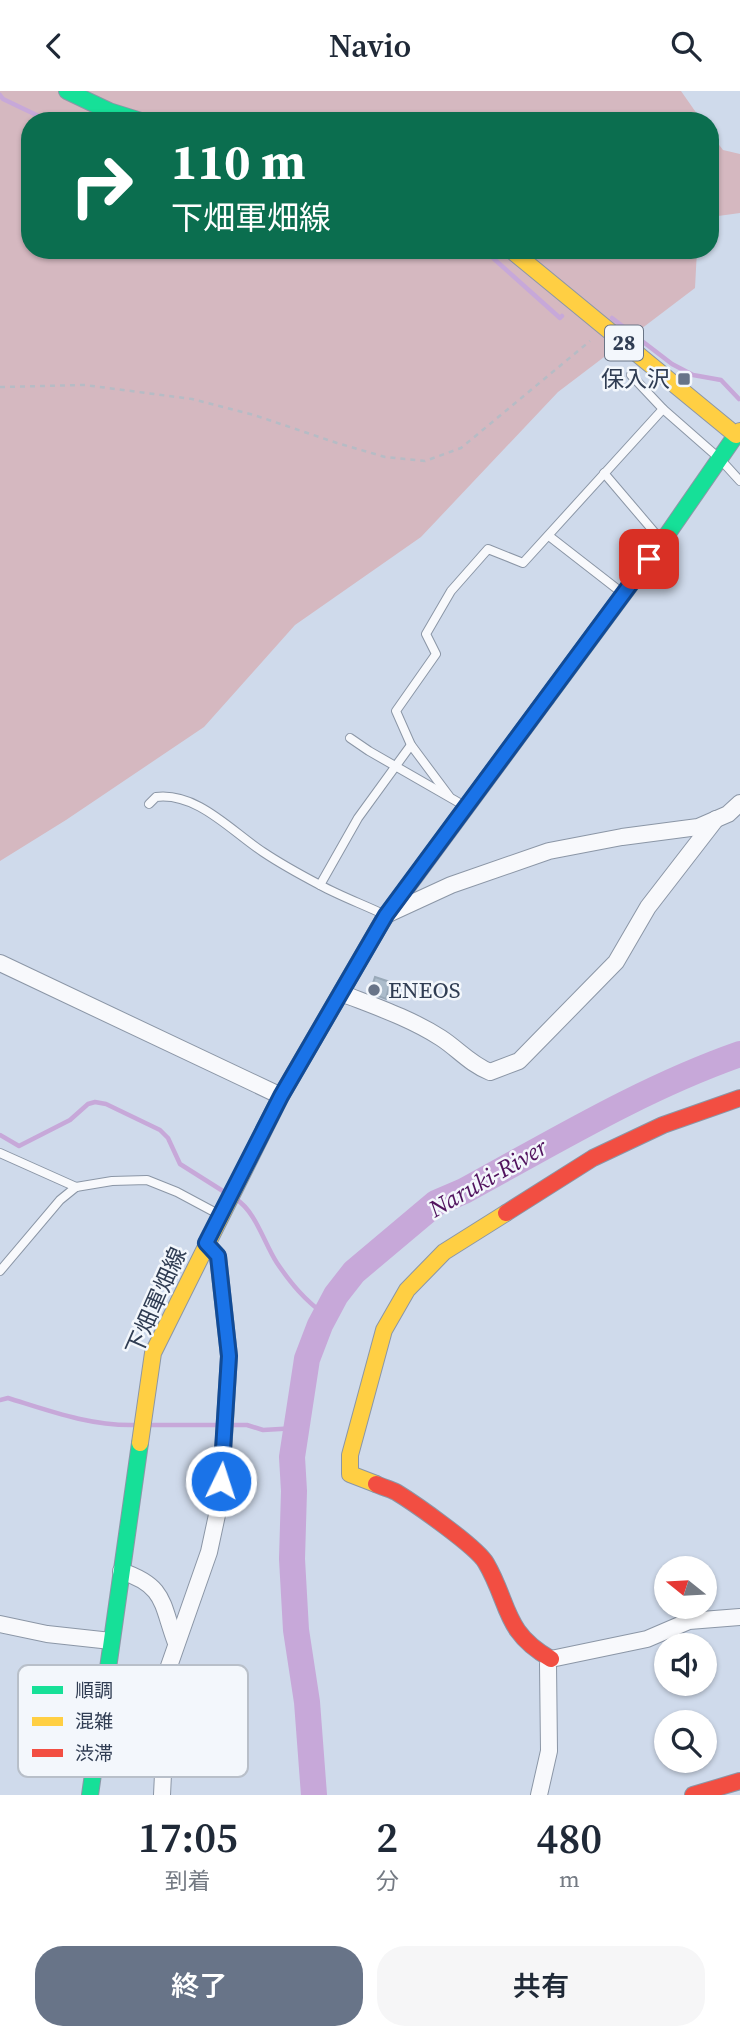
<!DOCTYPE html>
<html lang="ja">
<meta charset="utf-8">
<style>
:root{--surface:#fff;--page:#f6f6f7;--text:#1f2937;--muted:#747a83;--accent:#687488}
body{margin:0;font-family:"Source Serif 4","Noto Sans JP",serif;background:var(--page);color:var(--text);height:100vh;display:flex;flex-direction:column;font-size:26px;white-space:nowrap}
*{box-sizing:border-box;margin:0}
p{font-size:23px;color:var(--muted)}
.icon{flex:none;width:38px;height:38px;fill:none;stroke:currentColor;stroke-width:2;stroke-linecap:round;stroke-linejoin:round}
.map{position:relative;height:1704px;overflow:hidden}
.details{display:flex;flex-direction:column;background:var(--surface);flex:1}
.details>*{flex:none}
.guide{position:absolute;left:21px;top:21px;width:698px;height:147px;border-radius:28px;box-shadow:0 2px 5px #0004;background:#0b6e4f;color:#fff;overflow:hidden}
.needle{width:46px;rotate:288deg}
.buttons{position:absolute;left:654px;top:1465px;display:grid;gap:14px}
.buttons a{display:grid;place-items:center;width:63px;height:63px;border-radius:50%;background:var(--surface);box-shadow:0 2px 5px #0004;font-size:35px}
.pin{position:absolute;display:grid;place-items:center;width:60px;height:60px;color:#fff;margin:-30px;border-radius:14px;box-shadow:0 4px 10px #0006}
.me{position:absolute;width:77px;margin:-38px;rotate:4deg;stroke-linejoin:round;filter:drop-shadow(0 0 5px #0008)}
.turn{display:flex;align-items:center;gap:24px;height:147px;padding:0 35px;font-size:32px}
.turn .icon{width:91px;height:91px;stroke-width:2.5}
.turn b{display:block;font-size:49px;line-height:60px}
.eta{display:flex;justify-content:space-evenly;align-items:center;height:119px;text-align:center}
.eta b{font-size:42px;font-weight:600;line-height:49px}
.cta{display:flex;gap:14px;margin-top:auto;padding:14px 35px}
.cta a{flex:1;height:80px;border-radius:28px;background:var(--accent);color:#fff;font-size:28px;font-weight:600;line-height:80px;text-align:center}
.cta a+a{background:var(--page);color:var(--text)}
header{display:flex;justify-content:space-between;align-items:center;height:91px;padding:0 35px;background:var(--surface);font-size:32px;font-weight:600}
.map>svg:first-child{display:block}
.green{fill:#d5b8c0}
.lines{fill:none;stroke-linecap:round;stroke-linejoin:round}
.stream{stroke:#c7a8d9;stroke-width:4.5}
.river{stroke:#c7a8d9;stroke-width:26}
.building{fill:#acbccb;stroke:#99a9b8;stroke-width:2}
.lane-casing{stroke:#8b96a6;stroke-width:10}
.street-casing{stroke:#8b96a6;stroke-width:18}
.fast-casing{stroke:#8b96a6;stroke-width:18}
.slow-casing{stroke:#8b96a6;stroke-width:18}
.jam-casing{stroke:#8b96a6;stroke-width:18}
.path{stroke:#b6bcc5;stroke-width:2.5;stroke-dasharray:5 5;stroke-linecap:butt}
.lane{stroke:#f8f9fc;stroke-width:8}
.street{stroke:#f8f9fc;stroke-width:16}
.fast{stroke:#16e098;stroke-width:16}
.slow{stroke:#ffcf43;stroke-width:16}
.jam{stroke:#f24e42;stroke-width:16}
.route-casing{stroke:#114b97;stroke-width:18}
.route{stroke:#1a73e8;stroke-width:12}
.poi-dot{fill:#687488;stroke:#f3f7fc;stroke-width:2.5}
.labels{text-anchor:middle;stroke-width:5;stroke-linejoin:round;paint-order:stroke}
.shield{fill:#f3f7fc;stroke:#6a7586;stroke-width:2}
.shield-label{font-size:21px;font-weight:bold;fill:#303d53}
.poi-label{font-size:23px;fill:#303d53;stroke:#f3f7fc;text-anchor:end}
.street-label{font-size:23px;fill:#303d53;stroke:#f3f7fc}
.water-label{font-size:24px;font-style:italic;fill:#51135e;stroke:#f3f7fc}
.key{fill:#f3f7fc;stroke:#b8bfc9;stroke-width:2}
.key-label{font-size:19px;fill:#303d53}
</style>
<header><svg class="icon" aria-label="back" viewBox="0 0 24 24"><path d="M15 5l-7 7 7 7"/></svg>Navio<svg class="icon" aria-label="search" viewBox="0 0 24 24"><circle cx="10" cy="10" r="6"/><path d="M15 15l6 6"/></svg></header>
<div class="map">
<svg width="740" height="1704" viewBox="0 0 740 1704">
<rect width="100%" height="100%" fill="#cfdaeb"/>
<!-- green -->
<g class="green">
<path d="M0,0h681l21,30h-672v129h667l-2,38 -137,104 -137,145 -126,88 -91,102 -138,93 -66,41z"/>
<path d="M710,42l13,17 17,4v59l-29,4z"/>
</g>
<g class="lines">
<!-- stream -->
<g class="stream">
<path d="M0,4l3,4 46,22"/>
<path d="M484,159l76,68 2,-2"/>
<path d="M612,227l60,46 21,11 28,5 18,19"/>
<path d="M0,1044l19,11 51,-26 18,-16 7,-2 11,2 54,26 8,8 12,26 46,29"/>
<path d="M236,1108c20,13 28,44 41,64 15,22 27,36 48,52"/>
<path d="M0,1309l8,-2c42,13 82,28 127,27"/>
<path d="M151,1334h96l16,5 34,-2"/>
</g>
<!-- river -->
<path class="river" d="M314,1704l-7,-93 -11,-72 -4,-71 2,-68 -2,-34 15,-98 13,-34 16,-30 18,-23 82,-69 28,-12c90,-49 179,-103 276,-137"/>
</g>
<!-- building -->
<path class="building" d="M375,886l15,5 -4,17 -16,-6z"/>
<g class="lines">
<defs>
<g id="lane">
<path d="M631,284l32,34"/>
<path d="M604,382l57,67"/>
<path d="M549,445l72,56"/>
<path d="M350,647l19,13 94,54"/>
<path d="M449,705l-38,-51 -15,-34 40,-57 -10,-20 25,-43 37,-42 35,14 140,-154 57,50 20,22"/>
<path d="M149,713l7,-7c41,-5 75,34 107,55 18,12 38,23 57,33 20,11 42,19 63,29"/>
<path d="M320,794l38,-67 53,-73"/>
<path d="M0,1062l76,34"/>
<path d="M0,1180l60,-71 16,-13 36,-6 35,-1 30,12 43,23"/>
</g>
<g id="street">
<path d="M388,823l63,-29 98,-34 73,-14 76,-10 30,-13 12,-11"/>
<path d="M0,872l281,133"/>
<path d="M341,902c33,13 69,25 100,45 17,11 29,26 49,34l29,-11 97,-99 32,-55 68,-88"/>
<path d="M121,1480c45,15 40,32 55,72"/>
<path d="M0,1533l47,10 64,7"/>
<path d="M162,1704l6,-126 41,-117 11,-51 9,-145 -11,-100 -12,-13"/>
<path d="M539,1704l10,-44 -1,-87 3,-5 96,-20 42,-18 51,-4"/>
</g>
<g id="fast">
<path d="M67,0l42,20 32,10"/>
<path d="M546,608l116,-157 74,-107"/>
<path d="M90,1704l50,-352"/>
</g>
<g id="slow">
<path d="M511,159l225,185 4,-4"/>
<path d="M140,1352l13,-90 128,-257 102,-176"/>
<path d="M376,1393l-26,-10v-19l34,-125 23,-40 37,-38 62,-39"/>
</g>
<g id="jam">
<path d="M383,829l163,-221"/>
<path d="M506,1122l87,-55 70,-33 77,-27"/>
<path d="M376,1393c6,3 14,5 20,8 18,11 81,55 90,71 24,41 17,69 65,96"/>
<path d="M693,1704l47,-14"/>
</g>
</defs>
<!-- lane casing -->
<use href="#lane" class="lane-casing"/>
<!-- street casing -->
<use href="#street" class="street-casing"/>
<!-- fast casing -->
<use href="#fast" class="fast-casing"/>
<!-- slow casing -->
<use href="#slow" class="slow-casing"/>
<!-- jam casing -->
<use href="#jam" class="jam-casing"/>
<!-- path -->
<path class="path" d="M0,296l85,-2 107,14 62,16 83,28 48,14 40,4 36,-13 129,-107"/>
<!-- lane -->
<use href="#lane" class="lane"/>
<!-- street -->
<use href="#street" class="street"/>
<!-- fast -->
<use href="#fast" class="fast"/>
<!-- slow -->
<use href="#slow" class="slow"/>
<!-- jam -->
<use href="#jam" class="jam"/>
</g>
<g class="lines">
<defs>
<path id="route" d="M221,1390l8,-125 -11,-100 -12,-13 2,-4 73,-143 105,-181 263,-356"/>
</defs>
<!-- route casing -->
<use href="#route" class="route-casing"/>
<!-- route -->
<use href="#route" class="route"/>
</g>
<!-- markers -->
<g class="poi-dot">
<rect x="677" y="281" width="14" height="14" rx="3.5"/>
<circle cx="374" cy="899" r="7"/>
</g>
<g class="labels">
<!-- shield labels -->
<rect class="shield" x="605" y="234.5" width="38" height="35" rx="5"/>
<g class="shield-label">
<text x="624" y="259">28</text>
</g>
<!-- poi labels -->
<g class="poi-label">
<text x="670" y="296">保入沢</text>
<text x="388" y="907" text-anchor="start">ENEOS</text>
</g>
<!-- street labels -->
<g class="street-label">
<text transform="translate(156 1210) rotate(-66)" y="8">下畑軍畑線</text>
</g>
<!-- water labels -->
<g class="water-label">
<text transform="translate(488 1087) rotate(-30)" y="8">Naruki-River</text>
</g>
</g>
<!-- legend -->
<rect x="18" y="1574" width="230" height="112" rx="10" class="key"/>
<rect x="32" y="1595" width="31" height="8" fill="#16e098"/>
<rect x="32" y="1626" width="31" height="9" fill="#ffcf43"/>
<rect x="32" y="1658" width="31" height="8" fill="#f24e42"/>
<g class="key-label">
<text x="75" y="1606">順調</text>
<text x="75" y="1637">混雑</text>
<text x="75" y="1669">渋滞</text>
</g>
</svg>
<div class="buttons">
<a><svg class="needle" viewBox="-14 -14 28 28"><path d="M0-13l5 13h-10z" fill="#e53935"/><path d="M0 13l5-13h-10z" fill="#747a83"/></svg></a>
<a><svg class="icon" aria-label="sound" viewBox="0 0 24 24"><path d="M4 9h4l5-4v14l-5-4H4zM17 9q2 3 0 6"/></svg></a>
<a><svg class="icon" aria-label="search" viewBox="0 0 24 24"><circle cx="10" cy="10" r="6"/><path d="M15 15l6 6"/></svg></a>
</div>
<div class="pin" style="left:649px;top:468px;background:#d93025"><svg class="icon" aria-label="arrive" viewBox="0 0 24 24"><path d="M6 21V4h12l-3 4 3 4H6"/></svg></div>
<svg class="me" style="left:221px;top:1390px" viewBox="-20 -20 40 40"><circle r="17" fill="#1a73e8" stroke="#fff" stroke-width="3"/><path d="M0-11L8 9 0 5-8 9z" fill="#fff"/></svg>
<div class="guide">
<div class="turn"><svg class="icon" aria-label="right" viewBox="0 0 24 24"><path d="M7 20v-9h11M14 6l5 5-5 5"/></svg><div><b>110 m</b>下畑軍畑線</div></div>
</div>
</div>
<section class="details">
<div class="eta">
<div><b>17:05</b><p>到着</p></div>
<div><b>2</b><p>分</p></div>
<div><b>480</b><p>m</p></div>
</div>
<div class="cta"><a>終了</a><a>共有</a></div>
</section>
